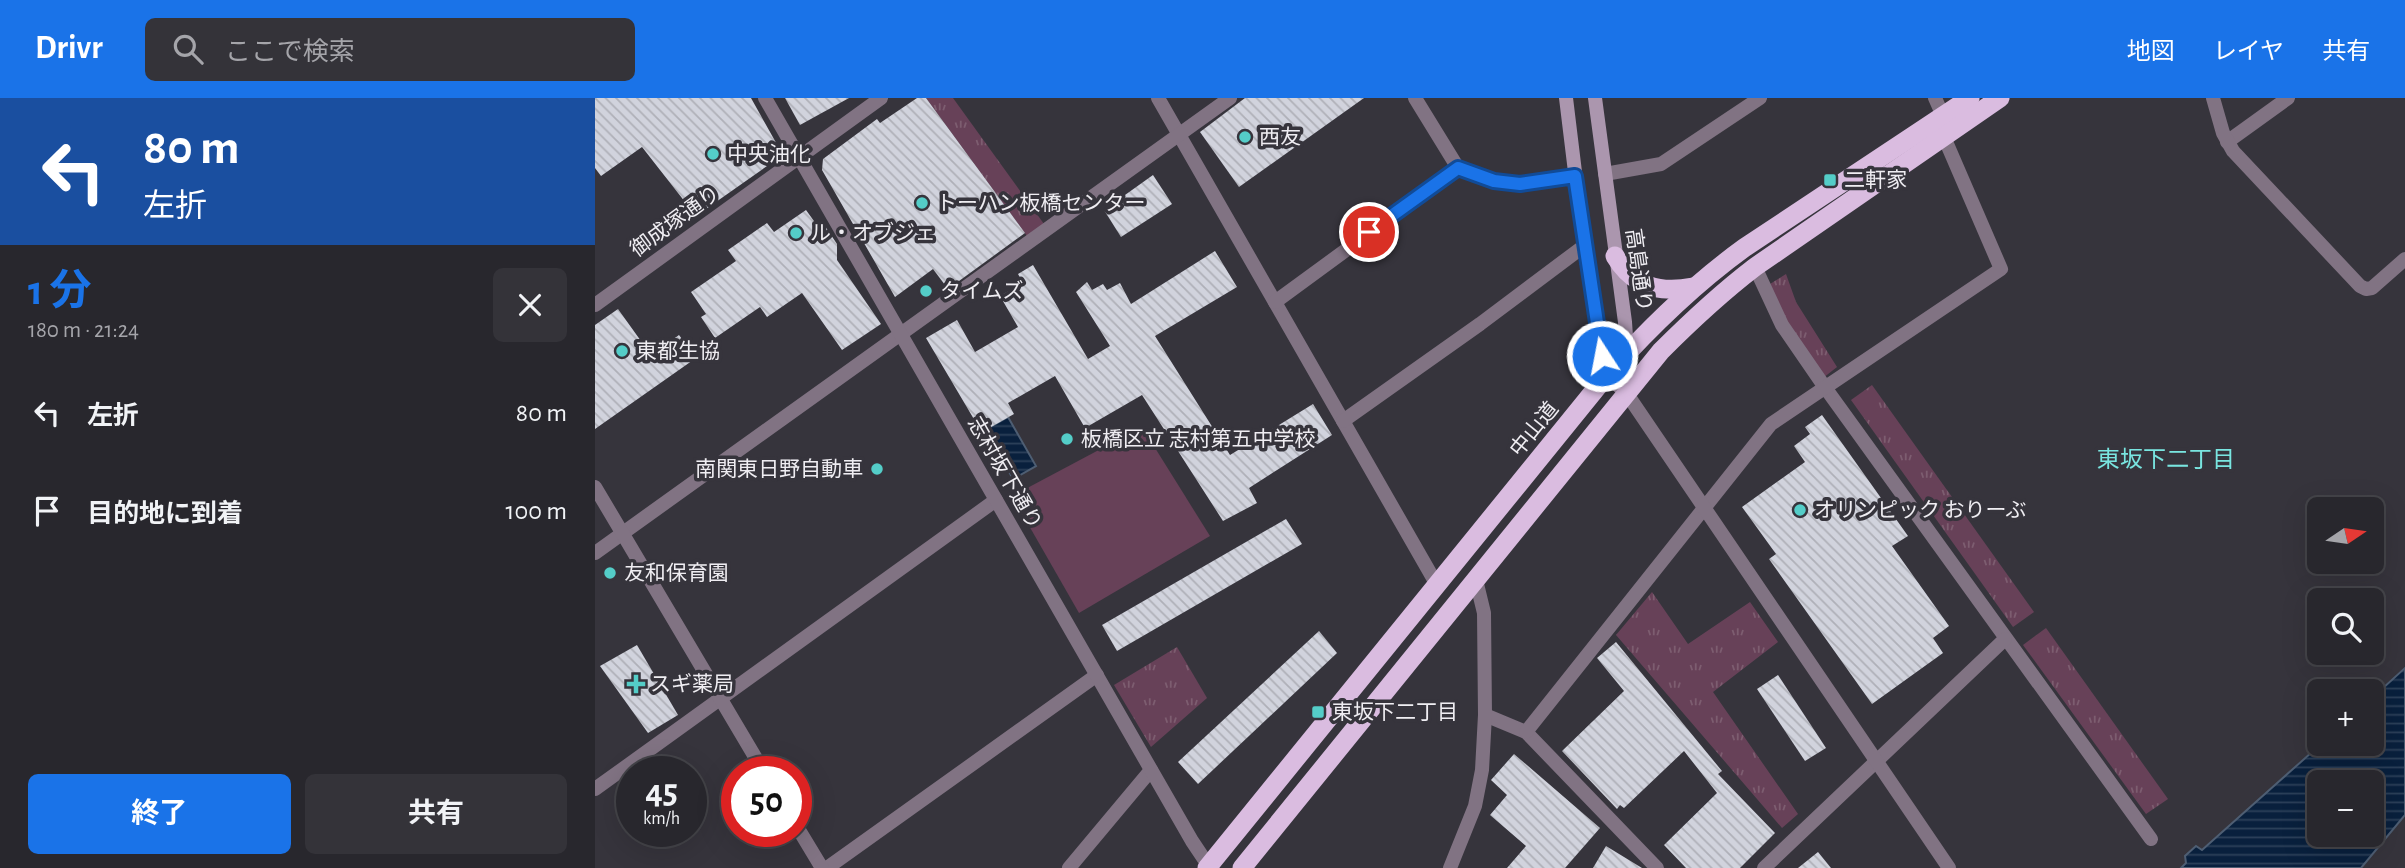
<!DOCTYPE html>
<html lang="ja">
<meta charset="utf-8">
<style>
:root{--surface:#28272d;--page:#343339;--text:#f1f3f6;--muted:#a5a5aa;--line:#444449;--accent:#1a73e8}
body{margin:0;font-family:"Alegreya Sans","Noto Sans JP",sans-serif;background:var(--page);color:var(--text);height:100vh;display:flex;flex-direction:column;font-size:26px;white-space:nowrap}
*{box-sizing:border-box;margin:0}
p{font-size:23px;color:var(--muted)}
.icon{flex:none;width:38px;height:38px;fill:none;stroke:currentColor;stroke-width:2;stroke-linecap:round;stroke-linejoin:round}
.map{position:relative;flex:1;overflow:hidden}
.drawer{display:flex;flex-direction:column;background:var(--surface);width:595px}
.drawer>*{flex:none}
.hud{background:#1a4fa0;color:#fff;overflow:hidden}
.needle{width:46px;rotate:77deg}
.controls{position:absolute;left:1712px;top:399px;display:grid;gap:14px}
.controls a{display:grid;place-items:center;width:77px;height:77px;border-radius:10px;background:var(--surface);box-shadow:0 7px 28px #0002,0 0 0 2px var(--line);font-size:35px}
.speed{position:absolute;left:21px;top:658px;display:flex;gap:14px;font-size:35px;font-weight:700;text-align:center}
.speed>*{display:grid;place-content:center;width:91px;height:91px;border-radius:50%;background:var(--surface);box-shadow:0 7px 28px #0002,0 0 0 2px var(--line);line-height:1}
.speed small{font-size:18px;font-weight:400}
.speed .limit{border:10px solid #d22;background:#fff;color:#111}
.pin{position:absolute;display:grid;place-items:center;width:60px;height:60px;color:#fff;margin:-30px;border:4px solid #fff;border-radius:50%;box-shadow:0 2px 7px #0007}
.me{position:absolute;width:77px;margin:-38px;rotate:349deg;stroke-linejoin:round;filter:drop-shadow(0 0 5px #0008)}
.turn{display:flex;align-items:center;gap:24px;height:147px;padding:0 28px;font-size:32px}
.turn .icon{width:91px;height:91px;stroke-width:2.5}
.turn b{display:block;font-size:49px;line-height:60px}
.round{display:grid;place-items:center;flex:none;width:74px;height:74px;border-radius:10px;background:var(--page)}
.overview{display:flex;align-items:center;justify-content:space-between;height:119px;padding:0 28px}
h1{font-size:42px;font-weight:700;line-height:52px;color:var(--accent)}
.action{display:flex;gap:14px;margin-top:auto;padding:14px 28px}
.action a{flex:1;height:80px;border-radius:10px;background:var(--accent);color:#fff;font-size:28px;font-weight:700;line-height:80px;text-align:center}
.action a+a{background:var(--page);color:var(--text)}
ul{padding:0;list-style:none}
li{display:flex;align-items:center;gap:21px;height:98px;padding:0 28px}
li div{flex:1}
li b{display:block;font-size:26px}
li em{font-style:normal}
header{display:flex;align-items:center;gap:42px;box-sizing:border-box;height:98px;padding:0 35px;background:var(--accent);color:#fff}
header strong{font-size:33px}
nav{display:flex;gap:38px;margin-inline-start:auto;font-size:24px}
.search{width:490px;height:63px;background:var(--page);display:flex;align-items:center;gap:18px;box-sizing:border-box;padding:0 24px;border-radius:10px;color:var(--muted);font-size:26px}
main{display:flex;flex:1;min-height:0}
.map>svg:first-child{display:block}
.grass{fill:#674158}
.park{fill:url(#park-tufts)}
.water{fill:url(#water-rules);stroke:#4e5e73;stroke-width:2;fill-rule:evenodd}
.building{fill:url(#building-back-hatch)}
.lines{fill:none;stroke-linecap:round;stroke-linejoin:round}
.minor{stroke:#817383;stroke-width:14}
.tertiary{stroke:#817383;stroke-width:14}
.secondary{stroke:#ab96ae;stroke-width:14}
.trunk{stroke:#dabce0;stroke-width:19}
.route-casing{stroke:#114b97;stroke-width:18}
.route{stroke:#1a73e8;stroke-width:12}
.poi-dot{fill:#54cdc8;stroke:#36343c;stroke-width:2.5}
.labels{text-anchor:middle;stroke-width:7;stroke-linejoin:round;paint-order:stroke}
.poi-label{font-size:21px;fill:#efedf2;stroke:#36343c;text-anchor:start}
.street-label{font-size:21px;fill:#efedf2;stroke:#36343c}
.neighbourhood-label{font-size:23px;fill:#79e5e0;stroke:#36343c}
</style>
<header>
<strong>Drivr</strong>
<div class="search"><svg class="icon" aria-label="search" viewBox="0 0 24 24"><circle cx="10" cy="10" r="6"/><path d="M15 15l6 6"/></svg>ここで検索</div>
<nav><a>地図</a><a>レイヤ</a><a>共有</a></nav>
</header>
<main>
<section class="drawer">
<div class="hud">
<div class="turn"><svg class="icon" aria-label="left" viewBox="0 0 24 24"><path d="M17 20v-9H6M10 6l-5 5 5 5"/></svg><div><b>80 m</b>左折</div></div>
</div>
<div class="overview"><div><h1>1 分</h1><p>180 m · 21:24</p></div><a class="round"><svg class="icon" aria-label="close" viewBox="0 0 24 24"><path d="M6 6l12 12M18 6L6 18"/></svg></a></div>
<ul>
<li><svg class="icon" aria-label="left" viewBox="0 0 24 24"><path d="M17 20v-9H6M10 6l-5 5 5 5"/></svg><div><b>左折</b></div><em>80 m</em></li>
<li><svg class="icon" aria-label="arrive" viewBox="0 0 24 24"><path d="M6 21V4h12l-3 4 3 4H6"/></svg><div><b>目的地に到着</b></div><em>100 m</em></li>
</ul>
<div class="action"><a>終了</a><a>共有</a></div>
</section>
<div class="map">
<svg width="1810" height="770" viewBox="0 0 1810 770">
<defs>
<pattern id="park-tufts" width="24" height="20" patternUnits="userSpaceOnUse" patternTransform="scale(1.75)"><rect width="24" height="20" fill="#674158"/><path d="M3 7l-1-3M5 7V3M7 7l1-3M15 17l-1-3M17 17v-4M19 17l1-3" fill="none" stroke="#7d5d70"/></pattern>
<pattern id="water-rules" width="6" height="5" patternUnits="userSpaceOnUse" patternTransform="scale(1.75)"><rect width="6" height="5" fill="#09203d"/><path d="M0 2.5h6" fill="none" stroke="#2d415a"/></pattern>
<pattern id="building-back-hatch" width="6" height="6" patternUnits="userSpaceOnUse" patternTransform="scale(1.75)"><rect width="6" height="6" fill="#d1d3dd"/><path d="M-1 5l2 2M0 0l6 6M5-1l2 2" fill="none" stroke="#afb0b8"/></pattern>
</defs>
<rect width="100%" height="100%" fill="#36343c"/>
<!-- grass -->
<path class="grass" d="M547,329l68,109 -131,77 -67,-117z"/>
<!-- park -->
<g class="park">
<path d="M331,0h27l91,126 -17,12z"/>
<path d="M1191,176l10,28 41,65 -14,11 -38,-57 -15,-37z"/>
<path d="M1277,287l162,227 -21,15 -162,-227z"/>
<path d="M1057,494l36,52 62,-42 28,40 -65,50 85,122 -16,14 -166,-193z"/>
<path d="M1451,530l122,171 -22,15 -123,-169z"/>
<path d="M582,549l30,51 -56,49 -37,-62z"/>
</g>
<!-- water -->
<g class="water">
<path d="M413,319l28,49 -23,13 -28,-49z"/>
<path d="M1810,570v147l-44,53h-180l5,-5 -1,-7 11,-10 6,4 119,-106h50v-45zM1724,684h52v53h-52z"/>
</g>
<!-- building -->
<g class="building">
<path d="M0,0h156l28,50 -2,11 -81,57 -54,-69 -41,29 -6,-8z"/>
<path d="M190,0h64l-49,27z"/>
<path d="M322,0h9l99,135 -77,56 -15,-20 -38,28 -73,-127 1,-11 54,-40 3,4z"/>
<path d="M650,0h119l-125,89 -39,-55z"/>
<path d="M558,77l19,29 -51,33 -17,-27z"/>
<path d="M211,112l13,18 6,-2 12,18v16l44,64 -39,26 -40,-57 -35,24 -7,-10 -45,31 -14,-21 5,-3 -15,-22 45,-31 -8,-11 39,-27 7,9z"/>
<path d="M620,153l22,36 -82,49 75,119 83,-51 19,31 -83,53 8,15 -34,18 -81,-126 -57,33 -30,-52 -47,27 6,11 -37,21 -6,-11 4,-3 -49,-83 31,-18 18,32 43,-25 -18,-31 23,-13 -5,-9 15,-9 55,94 22,-13 -34,-54 11,-10 5,8 11,-6 4,6 13,-7 11,21z"/>
<path d="M23,211l33,46 28,-20 17,23 -101,71v-104z"/>
<path d="M1227,317l86,121 -16,10 57,80 -16,12 10,15 -71,51 -103,-145 7,-5 -34,-47 63,-45 -11,-16 16,-12 -5,-7z"/>
<path d="M691,421l16,25 -185,107 -15,-26z"/>
<path d="M724,533l18,22 -139,131 -20,-22z"/>
<path d="M1021,544l106,129 -4,3 57,59 -35,35h-54l-22,-23 53,-52 -33,-42 -60,57 -4,-3 -3,4 -55,-58 62,-60 -27,-33z"/>
<path d="M42,547l41,70 -30,18 -48,-67z"/>
<path d="M1183,577l48,73 -21,13 -48,-72z"/>
<path d="M919,656l86,74 -35,40h-58l19,-22 -36,-31 17,-20 -16,-15z"/>
<path d="M1011,748l36,22h-49z"/>
<path d="M1223,754l13,16h-33z"/>
</g>
<g class="lines">
<!-- minor -->
<g class="minor">
<path d="M563,0l279,487"/>
<path d="M820,0l43,70 36,14 26,2 55,-8"/>
<path d="M1340,0l8,18"/>
<path d="M1632,44l61,-44"/>
<path d="M1010,76l56,-10 99,-66"/>
<path d="M1160,169l27,58 42,61 327,453"/>
<path d="M680,204l183,-134"/>
<path d="M748,323l137,-97 104,-78"/>
<path d="M0,455l635,-455"/>
<path d="M890,617l41,17 131,136"/>
<path d="M931,634l245,-308 230,-155 -57,-132"/>
<path d="M0,691l401,-289"/>
<path d="M232,770l270,-193"/>
<path d="M474,770l82,-98"/>
<path d="M855,770l25,-62 7,-36 3,-55 -1,-102 -8,-33"/>
<path d="M1169,770l241,-229"/>
</g>
<!-- tertiary -->
<g class="tertiary">
<path d="M170,0l427,743 18,27"/>
<path d="M1618,0l10,35 10,18 127,135 6,3 6,-1 33,-29"/>
<path d="M0,207l286,-207"/>
<path d="M1032,296l322,474"/>
<path d="M0,389l169,285"/>
<path d="M201,727l26,43"/>
</g>
<!-- secondary -->
<g class="secondary">
<path d="M971,0l18,148 16,100 7,29 20,19"/>
<path d="M1000,0l30,224 2,30v42"/>
</g>
<!-- trunk -->
<g class="trunk">
<path d="M1020,158c18,30 44,38 78,31"/>
<path d="M612,770l400,-493c42,-47 86,-90 137,-127l226,-150"/>
<path d="M647,770l419,-517c30,-30 60,-58 94,-84l245,-169"/>
</g>
</g>
<g class="lines">
<defs>
<path id="route" d="M774,134l89,-64 36,13 26,3 55,-8 27,180"/>
</defs>
<!-- route casing -->
<use href="#route" class="route-casing"/>
<!-- route -->
<use href="#route" class="route"/>
</g>
<!-- markers -->
<g class="poi-dot">
<circle cx="650" cy="39" r="7"/>
<circle cx="118" cy="56" r="7"/>
<rect x="1228" y="75" width="14" height="14" rx="3.5"/>
<circle cx="327" cy="105" r="7"/>
<circle cx="201" cy="135" r="7"/>
<circle cx="331" cy="193" r="7"/>
<circle cx="27" cy="253" r="7"/>
<circle cx="472" cy="341" r="7"/>
<circle cx="282" cy="371" r="7"/>
<circle cx="1205" cy="412" r="7"/>
<circle cx="15" cy="475" r="7"/>
<path d="M37.5 575.5h7v7h7v7h-7v7h-7v-7h-7v-7h7z"/>
<rect x="716" y="607" width="14" height="14" rx="3.5"/>
</g>
<g class="labels">
<!-- poi labels -->
<g class="poi-label">
<text x="664" y="46">西友</text>
<text x="132" y="63">中央油化</text>
<text x="1249" y="89">二軒家</text>
<text x="341" y="112">トーハン板橋センター</text>
<text x="215" y="142">ル・オブジェ</text>
<text x="345" y="200">タイムズ</text>
<text x="41" y="260">東都生協</text>
<text x="486" y="348">板橋区立 志村第五中学校</text>
<text x="268" y="378" text-anchor="end">南関東日野自動車</text>
<text x="1219" y="419">オリンピック おりーぶ</text>
<text x="29" y="482">友和保育園</text>
<text x="55" y="593">スギ薬局</text>
<text x="737" y="621">東坂下二丁目</text>
</g>
<!-- street labels -->
<g class="street-label">
<text transform="translate(80 123) rotate(-36)" y="7">御成塚通り</text>
<text transform="translate(1044 172) rotate(82)" y="7">高島通り</text>
<text transform="translate(939 331) rotate(-51)" y="7">中山道</text>
<text transform="translate(410 375) rotate(60)" y="7">志村坂下通り</text>
</g>
<!-- neighbourhood labels -->
<g class="neighbourhood-label">
<text x="1571" y="369">東坂下二丁目</text>
</g>
</g>
</svg>
<div class="controls">
<a><svg class="needle" viewBox="-14 -14 28 28"><path d="M0-13l5 13h-10z" fill="#e53935"/><path d="M0 13l5-13h-10z" fill="#a5a5aa"/></svg></a>
<a><svg class="icon" aria-label="search" viewBox="0 0 24 24"><circle cx="10" cy="10" r="6"/><path d="M15 15l6 6"/></svg></a>
<a>+</a>
<a>−</a>
</div>
<div class="speed"><div>45<small>km/h</small></div><div class="limit">50</div></div>
<div class="pin" style="left:774px;top:134px;background:#d93025"><svg class="icon" aria-label="arrive" viewBox="0 0 24 24"><path d="M6 21V4h12l-3 4 3 4H6"/></svg></div>
<svg class="me" style="left:1007px;top:258px" viewBox="-20 -20 40 40"><circle r="17" fill="#1a73e8" stroke="#fff" stroke-width="3"/><path d="M0-11L8 9 0 5-8 9z" fill="#fff"/></svg>
</div>
</main>
